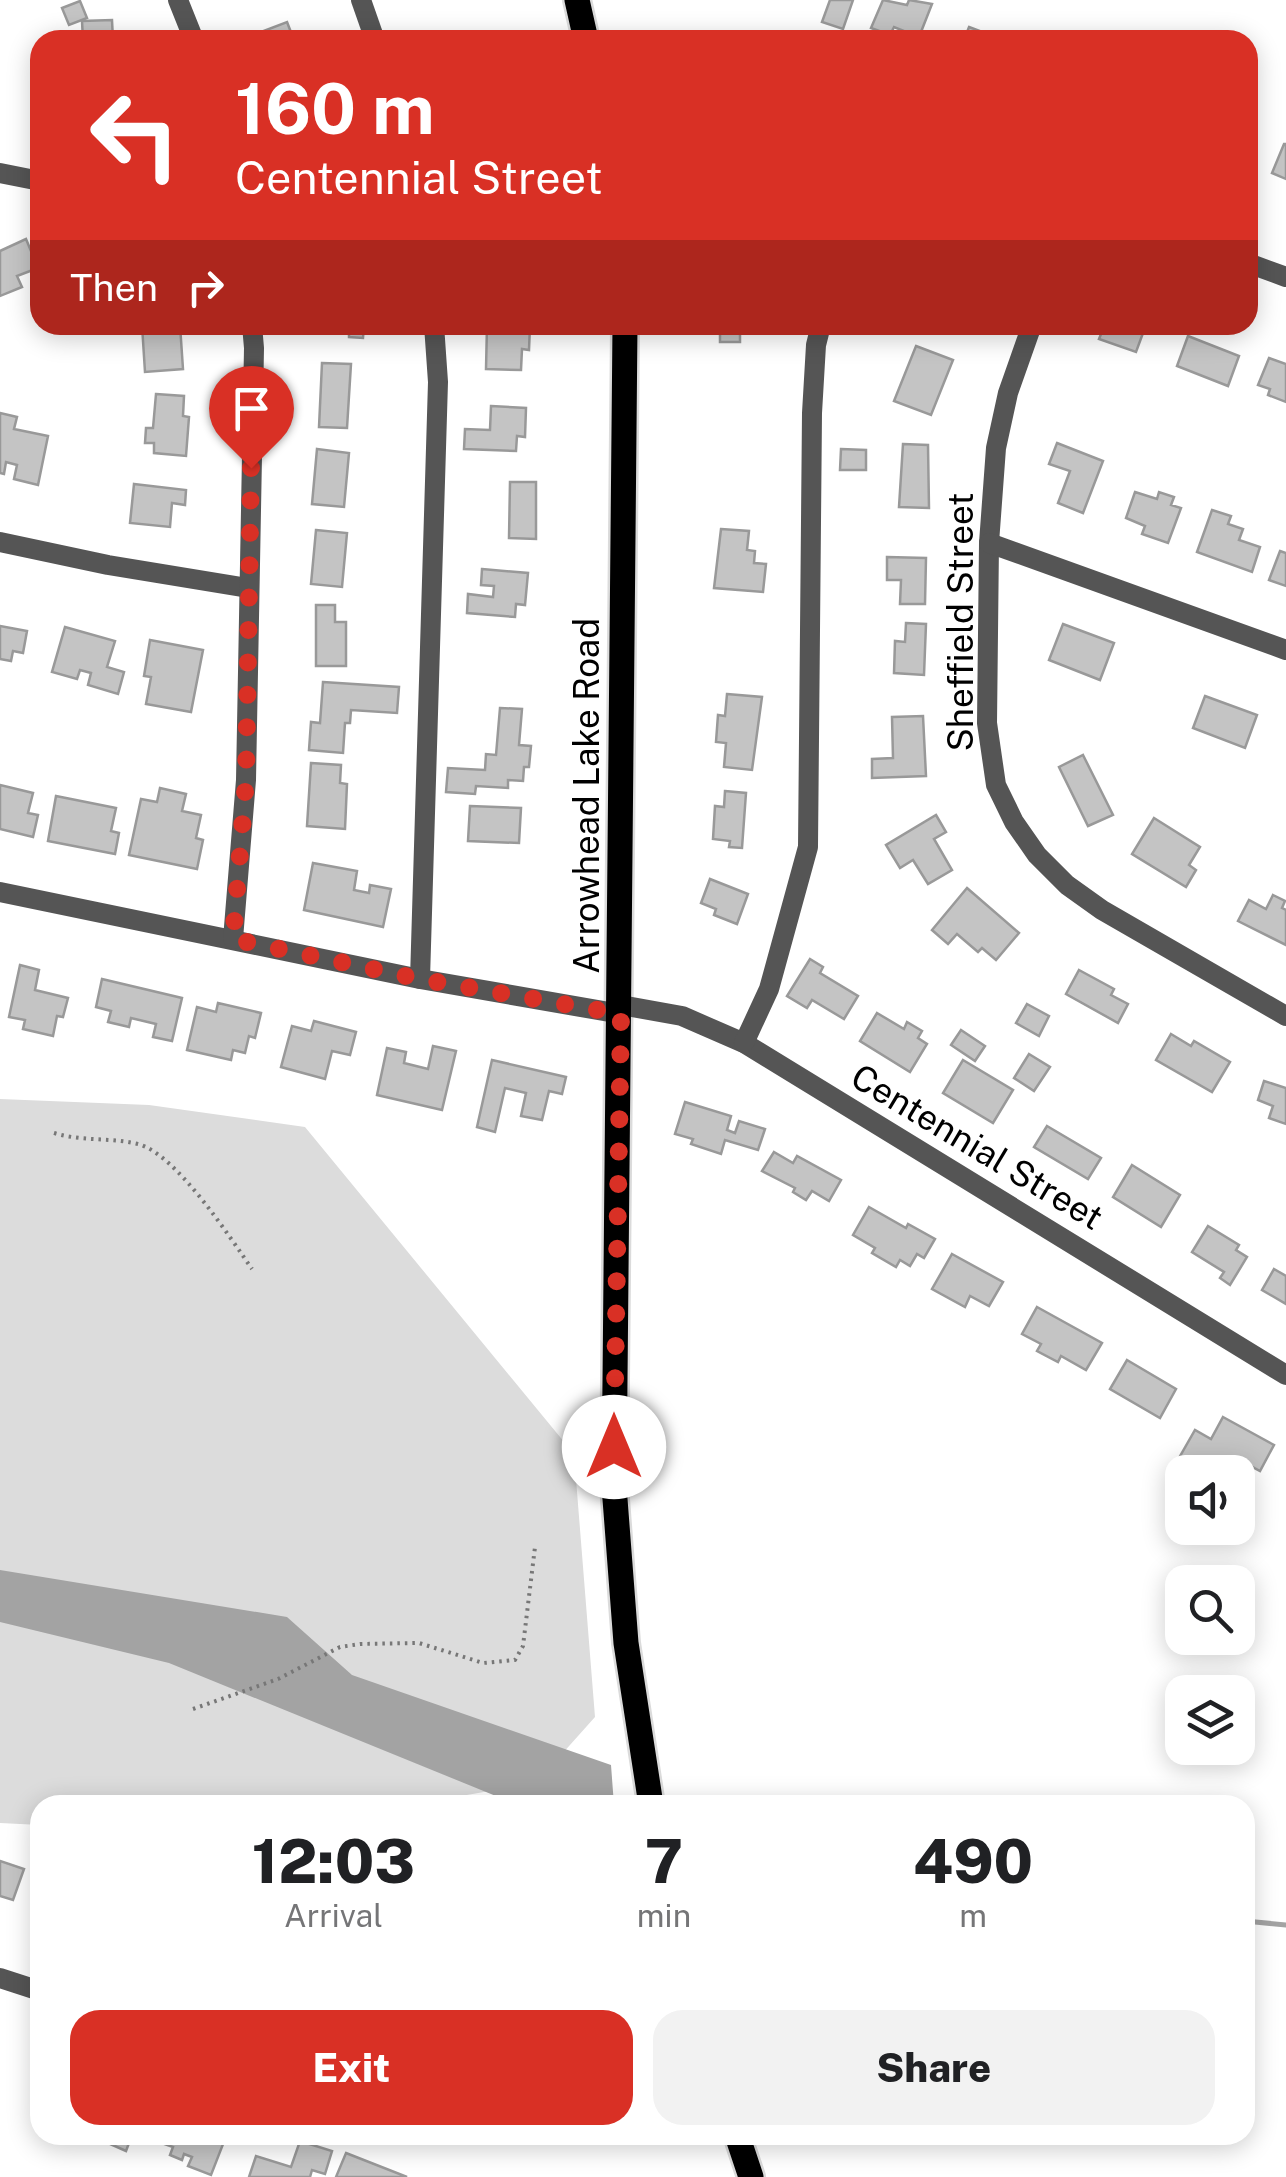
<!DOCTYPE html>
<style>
:root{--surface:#fff;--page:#f2f2f2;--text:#202124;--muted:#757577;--accent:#d93025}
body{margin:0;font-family:"Public Sans",sans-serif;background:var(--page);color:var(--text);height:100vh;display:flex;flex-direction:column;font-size:38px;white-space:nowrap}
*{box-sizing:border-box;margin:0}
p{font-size:32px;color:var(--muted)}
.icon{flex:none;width:55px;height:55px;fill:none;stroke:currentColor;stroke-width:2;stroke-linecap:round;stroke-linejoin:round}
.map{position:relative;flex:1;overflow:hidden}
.details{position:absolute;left:30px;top:1795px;width:1225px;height:350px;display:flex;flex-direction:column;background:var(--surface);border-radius:30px;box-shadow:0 5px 25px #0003}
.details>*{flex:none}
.guide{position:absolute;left:30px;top:30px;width:1228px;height:305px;border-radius:30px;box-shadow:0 5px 25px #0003;background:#d93025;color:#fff;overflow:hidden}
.tools{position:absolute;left:1165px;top:1455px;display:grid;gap:20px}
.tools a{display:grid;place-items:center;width:90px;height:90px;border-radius:20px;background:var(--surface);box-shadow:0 5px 25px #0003;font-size:50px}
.pin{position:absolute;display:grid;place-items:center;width:85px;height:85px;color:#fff;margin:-102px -42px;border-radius:50% 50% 50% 0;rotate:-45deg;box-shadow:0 0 10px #0007}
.pin .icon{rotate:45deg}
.me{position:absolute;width:110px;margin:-55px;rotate:0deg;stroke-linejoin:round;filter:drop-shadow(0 0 8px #0008)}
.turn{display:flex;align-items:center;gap:35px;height:210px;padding:0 40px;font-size:45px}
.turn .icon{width:130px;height:130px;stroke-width:2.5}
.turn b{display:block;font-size:70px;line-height:85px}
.then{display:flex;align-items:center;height:95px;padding:0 40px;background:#0003;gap:20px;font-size:38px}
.eta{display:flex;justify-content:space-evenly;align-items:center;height:170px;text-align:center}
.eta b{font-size:60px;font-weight:800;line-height:70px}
.action{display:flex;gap:20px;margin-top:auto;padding:20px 40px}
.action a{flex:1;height:115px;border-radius:30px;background:var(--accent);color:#fff;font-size:40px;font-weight:800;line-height:115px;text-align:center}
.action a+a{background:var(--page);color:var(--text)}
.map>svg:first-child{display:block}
.green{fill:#dcdcdc}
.water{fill:#a3a3a3}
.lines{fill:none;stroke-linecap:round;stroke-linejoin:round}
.stream{stroke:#a3a3a3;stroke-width:5}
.building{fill:#c4c4c4;stroke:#999;stroke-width:2.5}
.major-casing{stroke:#dbdbdb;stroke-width:30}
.path{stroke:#777;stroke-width:4;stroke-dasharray:2.5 5;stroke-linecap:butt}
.minor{stroke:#555;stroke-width:20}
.major{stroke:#000;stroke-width:25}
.route{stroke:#d93025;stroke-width:18;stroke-dasharray:0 32.4}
.labels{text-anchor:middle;stroke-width:8;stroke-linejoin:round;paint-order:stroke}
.street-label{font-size:35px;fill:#000;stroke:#fff}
</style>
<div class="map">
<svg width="1286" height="2177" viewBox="0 0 1286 2177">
<rect width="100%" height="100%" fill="#fff"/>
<!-- green -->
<path class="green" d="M0,1099l149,6 156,22 269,327 21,263 -59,66 -127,22h-369v20l-40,-2z"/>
<!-- water -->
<path class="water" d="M0,1570l287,47 65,58 259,90 3,40h-96l-349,-142 -169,-41z"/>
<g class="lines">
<!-- stream -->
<g class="stream">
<path d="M657,1799l63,2 21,4"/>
<path d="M607,1801l34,-2"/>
<path d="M1245,1921l41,4"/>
</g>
</g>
<!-- building -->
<g class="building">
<path d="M830,0h23l-10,29 -21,-7z"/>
<path d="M883,0l24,5 2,-5 23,4 -13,33 -25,-10 -4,8 -19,-7z"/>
<path d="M80,1l7,17 -18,7 -7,-17z"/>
<path d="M112,20l1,20h-30l-1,-19z"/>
<path d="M287,22l7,18h-30l-3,-8z"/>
<path d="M969,27l29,11 2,-6 14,6 -50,2z"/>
<path d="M1284,144h2v35l-14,-6z"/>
<path d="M26,239l12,29 -21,8 5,11 -22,9v-45z"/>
<path d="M142,325h38l3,44 -38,3z"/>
<path d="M316,325h48l-1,13 -14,-1v-7l-34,-2z"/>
<path d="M487,325h43l-1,25 -7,-1 -1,21 -35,-1z"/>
<path d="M699,325h41v17h-20v-9h-21z"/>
<path d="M1099,325h47l-10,27 -37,-13 5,-12z"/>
<path d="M1188,336l51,20 -11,30 -51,-20z"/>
<path d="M916,346l37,14 -22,55 -37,-14z"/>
<path d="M1269,358l17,6v38l-18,-7 2,-6 -12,-4z"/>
<path d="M322,363l29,1 -4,64 -28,-1z"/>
<path d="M156,394l28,2 -1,20 6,1 -3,39 -32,-3v-10h-9l1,-15h7z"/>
<path d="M491,406l35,2 -1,29 -8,-1 -1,15 -52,-2 1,-20 25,1z"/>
<path d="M0,413l17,4 -3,12 34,7 -10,49 -24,-6 3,-14 -11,-3 -2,12 -4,-1z"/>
<path d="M1057,443l46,18 -20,52 -25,-10 12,-32 -21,-7z"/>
<path d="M903,444l25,1 1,63 -30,-1z"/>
<path d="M317,449l32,4 -5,54 -32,-3z"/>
<path d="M841,449l25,1v20h-26z"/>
<path d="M510,482h26v57l-27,-1z"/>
<path d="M134,484l52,6 -1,15 -13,-2 -2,24 -40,-4z"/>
<path d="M1135,492l22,7 2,-7 15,5 -3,8 10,3 -13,35 -26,-9 3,-8 -19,-8z"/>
<path d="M1212,510l19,6 -3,8 15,5 -4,11 21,7 -8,25 -55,-20z"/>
<path d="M721,529l28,2 -2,19 8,1 -1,12 12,1 -3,28 -49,-4z"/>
<path d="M316,530l31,3 -5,54 -31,-3z"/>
<path d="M1280,551l6,2v33l-17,-6z"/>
<path d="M887,557l39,1 -1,46h-25l1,-24h-14z"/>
<path d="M482,569l46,4 -3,32 -9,-1 -1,13 -48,-4 1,-19 25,3 1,-11 -13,-1z"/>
<path d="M316,605h19v17h11v44h-30z"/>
<path d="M906,623l20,1 -2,51 -30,-2 1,-32 10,1z"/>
<path d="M1063,624l51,19 -14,37 -51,-20z"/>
<path d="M0,626l27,5 -4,22 -10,-2 -2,10 -11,-2z"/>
<path d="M65,627l50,14 -8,26 17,5 -6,22 -30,-9 3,-12 -11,-3 -3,9 -25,-7z"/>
<path d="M150,640l53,10 -12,62 -45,-8 5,-27 -7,-1z"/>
<path d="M323,682l76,5 -2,26 -46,-3 -1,13h-5l-2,30 -34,-3 2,-28 9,1z"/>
<path d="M727,694l35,3 -10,73 -28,-3 2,-24 -10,-1 2,-27 7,1z"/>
<path d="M1205,696l52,19 -12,33 -52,-20z"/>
<path d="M500,708l22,1 -3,36 12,1 -2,21h-5l-1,14 -15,-1v8l-32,-2 -1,8 -29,-2 2,-24 37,2 1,-16 10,1z"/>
<path d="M923,716l3,60 -54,2v-19l21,-1 -1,-41z"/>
<path d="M1083,755l30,60 -25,11 -29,-59z"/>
<path d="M311,763l30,2 -1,18 7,1 -2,45 -38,-3z"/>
<path d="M0,785l33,8 -5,20 10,2 -5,22 -33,-8z"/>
<path d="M160,788l26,6 -4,17 19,4 -5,23 7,2 -6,29 -68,-14 12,-56 16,3z"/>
<path d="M725,791l21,2 -4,55 -13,-1 1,-6 -17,-2 2,-33 9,1z"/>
<path d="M56,796l60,12 -5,23 8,2 -4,21 -67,-13z"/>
<path d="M470,806l51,2 -2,35 -51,-2z"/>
<path d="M936,815l10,17 -12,7 18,31 -24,14 -15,-24 -13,8 -14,-23z"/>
<path d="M1154,818l46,29 -11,18 7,5 -10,17 -54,-33z"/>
<path d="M313,863l44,8 -3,19 15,3 1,-8 21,4 -8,38 -79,-17z"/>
<path d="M710,879l38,15 -11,30 -23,-9 2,-6 -15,-6z"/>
<path d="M967,888l52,45 -23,27 -14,-12 -4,4 -21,-18 -9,10 -16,-14z"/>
<path d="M1273,895l12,6 -3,7 4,2v35l-48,-24 11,-21 17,9z"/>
<path d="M810,959l13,8 -3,6 38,23 -14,23 -32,-19 -5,8 -20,-12z"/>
<path d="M20,965l19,5 -4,20 33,8 -5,19 -6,-1 -4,20 -30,-7 2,-9 -16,-3z"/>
<path d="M1079,970l35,19 -3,6 17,9 -10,19 -52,-29z"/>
<path d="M102,979l80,19 -10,43 -19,-4 3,-13 -25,-6 -2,9 -21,-5 3,-11 -15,-4z"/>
<path d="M218,1003l43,10 -6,25 -6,-2 -4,17 -12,-3 -2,10 -44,-10 10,-43 19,5z"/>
<path d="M1027,1004l22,12 -10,20 -23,-13z"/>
<path d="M877,1013l27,16 3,-7 15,9 -4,7 9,6 -17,28 -50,-31z"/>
<path d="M314,1021l42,11 -6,23 -18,-4 -7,28 -44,-12 11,-41 19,5z"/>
<path d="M961,1030l24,16 -10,15 -24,-16z"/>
<path d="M1171,1034l20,12 3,-5 36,21 -18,30 -56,-32z"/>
<path d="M433,1046l23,5 -14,59 -65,-15 10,-47 19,4 -2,11 24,6z"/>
<path d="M1029,1054l21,13 -16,24 -20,-13z"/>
<path d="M492,1060l74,17 -4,17 -13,-3 -7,29 -21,-4 5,-23 -21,-5 -10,44 -18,-5z"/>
<path d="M963,1060l50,30 -20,33 -50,-30z"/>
<path d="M1264,1081l22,7v36l-17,-6 4,-12 -15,-6z"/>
<path d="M685,1102l46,14 -4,14 8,3 4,-12 26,8 -7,21 -33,-10 -4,14 -30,-10 2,-5 -18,-5z"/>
<path d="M1047,1126l54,32 -13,21 -54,-32z"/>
<path d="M774,1152l19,11 4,-7 44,24 -12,21 -17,-10 -6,9 -13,-8 2,-4 -33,-17z"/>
<path d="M1132,1165l48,30 -19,32 -48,-30z"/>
<path d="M869,1207l37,21 2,-4 27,15 -11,19 -7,-4 -7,12 -10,-6 -4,7 -24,-14 3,-5 -22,-13z"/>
<path d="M1208,1226l31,19 -3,5 11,7 -17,28 -10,-7 4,-6 -32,-20z"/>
<path d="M952,1254l51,28 -14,24 -19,-10 -5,11 -33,-18z"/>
<path d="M1274,1269l12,7v28l-24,-14z"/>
<path d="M1037,1307l65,36 -16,27 -25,-14 -3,6 -21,-11 4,-7 -19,-10z"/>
<path d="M1127,1360l49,29 -16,29 -50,-29z"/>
<path d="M1223,1417l51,28 -14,26 -17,-9 -6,10 -25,-14 -8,14h-16l-13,-7 20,-35 16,9z"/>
<path d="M0,1861l24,8 -11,31 -13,-4z"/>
<path d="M90,2135h42l-6,16z"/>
<path d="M158,2135h57l10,4 -14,36 -23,-9 4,-9 -8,-3 -2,6 -12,-5 3,-8 -17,-6z"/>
<path d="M300,2141l32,10 -7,23 -13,-4 -2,7h-61l7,-21 35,11z"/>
<path d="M346,2153l61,24h-71z"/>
</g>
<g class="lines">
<defs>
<g id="major">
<path d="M577,0l9,40"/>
<path d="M625,325l-11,1161 12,157 25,162"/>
<path d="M737,2135l14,42"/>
</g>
</defs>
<!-- major casing -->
<use href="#major" class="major-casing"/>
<!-- path -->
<g class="path">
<path d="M54,1133c30,9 56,4 84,11 38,10 91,92 114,125"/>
<path d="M193,1709l85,-30 62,-32 20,-3 59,-1 64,20 32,-3 8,-14 12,-99"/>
</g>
<!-- minor -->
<g class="minor">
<path d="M178,0l16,40"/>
<path d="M361,0l14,40"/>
<path d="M0,173l40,8"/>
<path d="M1248,263l38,14"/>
<path d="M1032,325l-24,68 -12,55 -7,95 -2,180 9,62 18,37 23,33 30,30 35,25 184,106"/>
<path d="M0,542l108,23 140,23"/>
<path d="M989,543l297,107"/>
<path d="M0,892l420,87 201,35"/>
<path d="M233,939l13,-159 8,-432 -2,-23"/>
<path d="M420,979l18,-597 -4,-57"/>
<path d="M621,1005l61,11 62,27 542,332"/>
<path d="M744,1043l25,-54 39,-142 4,-434 4,-68 5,-20"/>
<path d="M0,1978l40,13"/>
</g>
<!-- major -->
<use href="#major" class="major"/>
</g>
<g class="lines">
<!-- route -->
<path class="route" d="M251,468l-5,312 -13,159 187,40 201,35 -7,433"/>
</g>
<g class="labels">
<!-- street labels -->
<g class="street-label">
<text transform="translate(961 622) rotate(-90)" y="12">Sheffield Street</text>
<text transform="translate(587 796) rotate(-90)" y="12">Arrowhead Lake Road</text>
<text transform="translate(977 1147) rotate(31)" y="12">Centennial Street</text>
</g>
</g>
</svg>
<div class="tools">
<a><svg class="icon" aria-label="sound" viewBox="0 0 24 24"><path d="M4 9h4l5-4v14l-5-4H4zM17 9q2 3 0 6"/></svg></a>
<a><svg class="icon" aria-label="search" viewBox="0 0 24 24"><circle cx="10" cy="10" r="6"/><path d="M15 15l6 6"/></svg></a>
<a><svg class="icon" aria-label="layers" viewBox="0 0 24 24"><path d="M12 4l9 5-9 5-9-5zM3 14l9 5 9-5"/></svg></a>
</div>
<div class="pin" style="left:251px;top:468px;background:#d93025"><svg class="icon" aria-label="arrive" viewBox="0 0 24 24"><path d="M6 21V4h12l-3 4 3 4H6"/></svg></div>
<svg class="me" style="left:614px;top:1447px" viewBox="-20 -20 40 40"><circle r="19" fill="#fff"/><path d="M0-13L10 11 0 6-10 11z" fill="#d93025"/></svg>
<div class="guide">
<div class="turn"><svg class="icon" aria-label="left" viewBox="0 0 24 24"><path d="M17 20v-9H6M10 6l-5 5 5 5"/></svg><div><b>160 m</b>Centennial Street</div></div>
<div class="then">Then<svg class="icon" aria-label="right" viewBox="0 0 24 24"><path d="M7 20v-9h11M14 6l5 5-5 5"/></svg></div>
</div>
<section class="details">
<div class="eta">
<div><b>12:03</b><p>Arrival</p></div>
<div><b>7</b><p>min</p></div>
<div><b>490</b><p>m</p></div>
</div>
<div class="action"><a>Exit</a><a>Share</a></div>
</section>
</div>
